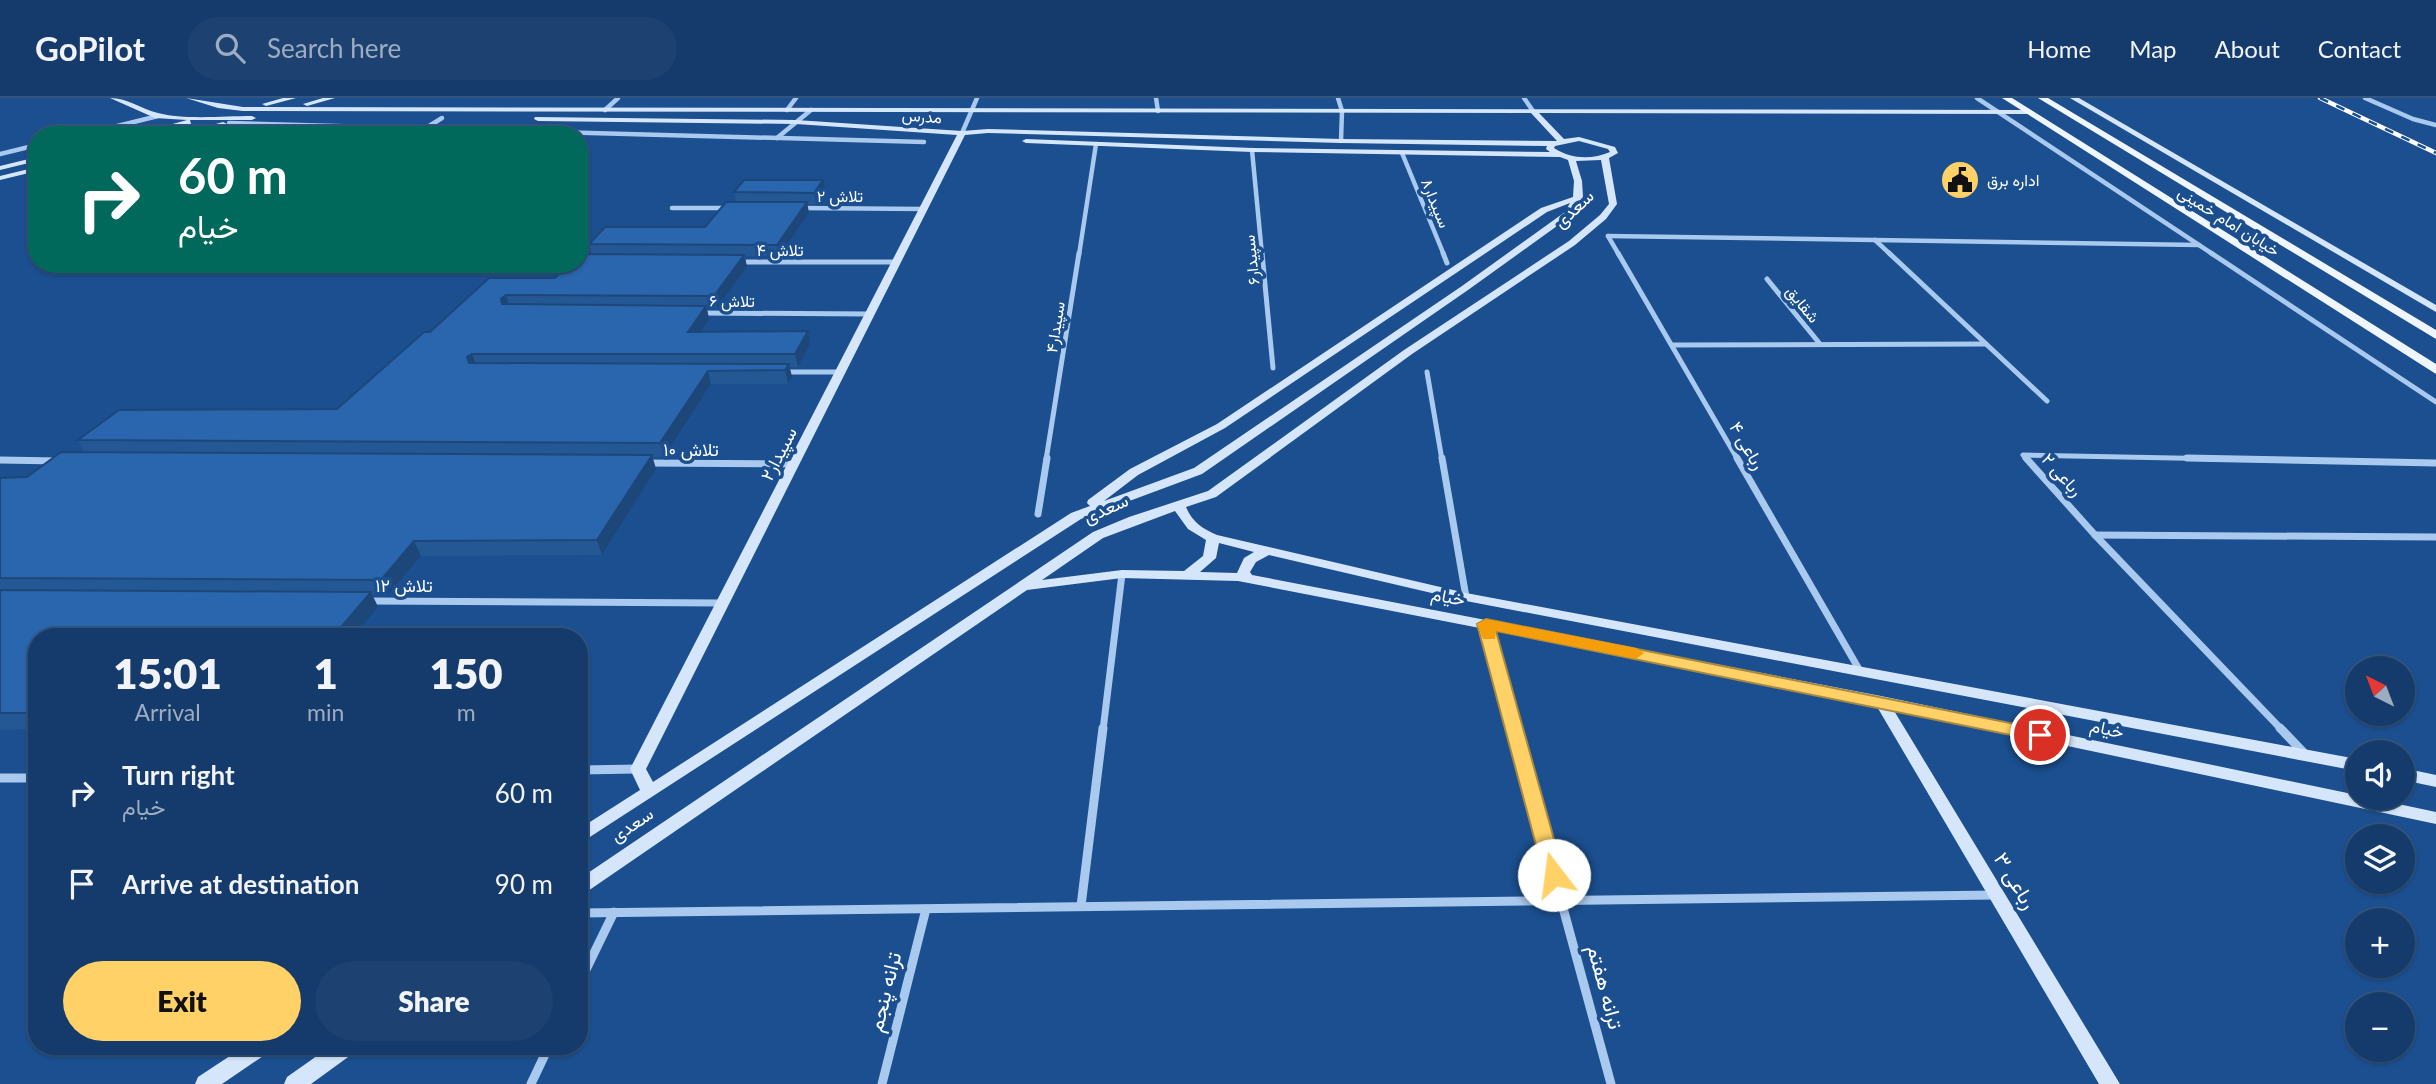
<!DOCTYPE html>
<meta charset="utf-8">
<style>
:root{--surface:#143b6b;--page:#1d4271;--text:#f1f3f6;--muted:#9dadc1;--line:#33557e;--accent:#ffd166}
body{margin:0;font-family:Lato,Vazirmatn,sans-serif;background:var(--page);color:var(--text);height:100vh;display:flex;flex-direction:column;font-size:26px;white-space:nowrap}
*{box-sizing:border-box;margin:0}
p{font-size:23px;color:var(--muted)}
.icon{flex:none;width:38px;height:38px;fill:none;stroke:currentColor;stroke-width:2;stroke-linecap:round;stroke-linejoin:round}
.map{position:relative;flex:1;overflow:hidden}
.details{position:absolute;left:28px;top:530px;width:560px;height:427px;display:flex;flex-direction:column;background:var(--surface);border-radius:28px;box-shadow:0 2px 5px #0004,0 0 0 2px var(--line)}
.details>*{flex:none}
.guide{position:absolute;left:28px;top:28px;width:560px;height:147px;border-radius:28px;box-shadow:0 2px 5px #0004,0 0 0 2px var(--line);background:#00695c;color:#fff;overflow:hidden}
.needle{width:46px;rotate:318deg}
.controls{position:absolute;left:2345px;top:558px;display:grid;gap:14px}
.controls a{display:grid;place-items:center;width:70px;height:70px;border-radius:50%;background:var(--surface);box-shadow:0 2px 5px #0004,0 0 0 2px var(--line);font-size:35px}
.pin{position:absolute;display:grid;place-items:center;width:60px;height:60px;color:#fff;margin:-30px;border:4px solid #fff;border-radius:50%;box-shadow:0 2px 7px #0007}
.me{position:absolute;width:77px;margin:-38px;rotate:345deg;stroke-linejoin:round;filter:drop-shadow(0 0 5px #0008)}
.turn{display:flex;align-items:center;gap:24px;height:147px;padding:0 35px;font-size:32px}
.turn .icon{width:91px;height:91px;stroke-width:2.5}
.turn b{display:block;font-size:49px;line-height:60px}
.eta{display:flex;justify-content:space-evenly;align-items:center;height:119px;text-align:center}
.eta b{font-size:42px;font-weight:800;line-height:49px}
.primary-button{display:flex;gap:14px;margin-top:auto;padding:14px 35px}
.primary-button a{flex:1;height:80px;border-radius:42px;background:var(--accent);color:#111;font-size:28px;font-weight:800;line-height:80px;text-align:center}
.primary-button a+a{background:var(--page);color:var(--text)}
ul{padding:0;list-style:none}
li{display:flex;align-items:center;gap:21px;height:91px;padding:0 35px}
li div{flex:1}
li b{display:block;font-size:26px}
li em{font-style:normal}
header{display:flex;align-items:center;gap:42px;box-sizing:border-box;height:98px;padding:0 35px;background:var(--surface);border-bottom:2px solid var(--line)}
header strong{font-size:33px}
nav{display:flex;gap:38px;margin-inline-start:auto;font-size:24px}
.search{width:490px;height:63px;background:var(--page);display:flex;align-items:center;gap:18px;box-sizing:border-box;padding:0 24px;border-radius:38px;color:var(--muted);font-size:26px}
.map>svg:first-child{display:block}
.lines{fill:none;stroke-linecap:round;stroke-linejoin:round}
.street-far3{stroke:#a9c9ee;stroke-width:4.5}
.street-far2{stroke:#a9c9ee;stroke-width:5}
.street-far1{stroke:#a9c9ee;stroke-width:7}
.street{stroke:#a9c9ee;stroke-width:9}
.secondary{fill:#d6e6fa;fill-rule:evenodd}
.primary{fill:#f0f6ff;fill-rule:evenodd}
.rail-casing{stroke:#fff;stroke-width:4.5}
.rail{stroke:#1b4f8f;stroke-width:2.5;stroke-dasharray:9;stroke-linecap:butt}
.wall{fill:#245895}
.shaded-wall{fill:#1d4779}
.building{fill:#2a66ad;stroke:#1d4779;stroke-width:2}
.route{fill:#ffd166;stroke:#a68842;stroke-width:2}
.slow{fill:#f59e0b}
.labels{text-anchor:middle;stroke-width:7;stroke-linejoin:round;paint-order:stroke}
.far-street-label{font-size:16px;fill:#fff;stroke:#1b4f8f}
.far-poi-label{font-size:16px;fill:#fff;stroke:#1b4f8f;text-anchor:start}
.street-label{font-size:18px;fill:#fff;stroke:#1b4f8f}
.near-street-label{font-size:21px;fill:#fff;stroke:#1b4f8f}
</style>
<header>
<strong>GoPilot</strong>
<div class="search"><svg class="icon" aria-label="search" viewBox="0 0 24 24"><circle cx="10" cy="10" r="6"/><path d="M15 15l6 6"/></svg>Search here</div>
<nav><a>Home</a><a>Map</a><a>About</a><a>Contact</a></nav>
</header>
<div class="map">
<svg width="2436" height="986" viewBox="0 0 2436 986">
<rect width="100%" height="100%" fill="#1b4f8f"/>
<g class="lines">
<!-- street-far3 -->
<g class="street-far3">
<path d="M1156,0l2,13"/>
<path d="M1338,0l4,13 -1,30"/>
<path d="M1524,0l9,13"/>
<path d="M1977,0l237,157"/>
<path d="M2365,0l48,21 23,6"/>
<path d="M605,12l13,-12"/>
<path d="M787,12l9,-12"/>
<path d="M229,25l695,19"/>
<path d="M426,30l16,-10"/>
<path d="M962,35l15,-35"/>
<path d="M81,37l77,-19"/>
<path d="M777,40l34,-28"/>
<path d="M1252,52l10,105"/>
<path d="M1402,55l42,102"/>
<path d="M0,56l37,-9"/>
<path d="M672,110h56"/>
<path d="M799,110l125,1"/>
<path d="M1608,138l591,9"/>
<path d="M1608,138l11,19"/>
<path d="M1875,142l16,15"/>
<path d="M1079,157l17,-111"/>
</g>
<!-- street-far2 -->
<g class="street-far2">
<path d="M1262,155l11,115"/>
<path d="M1443,155l4,10"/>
<path d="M1618,155l120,207"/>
<path d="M1889,155l158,148"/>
<path d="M2211,155l225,149"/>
<path d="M737,164h160"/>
<path d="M1767,181l53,65"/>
<path d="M700,215l170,1"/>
<path d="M1672,247l314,-1"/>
<path d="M782,274h59"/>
<path d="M1427,274l15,88"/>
<path d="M1046,362l33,-207"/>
<path d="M2027,362l-4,-5 254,5"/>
</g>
<!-- street-far1 -->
<g class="street-far1">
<path d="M1442,360l24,139"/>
<path d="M1737,360l123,213"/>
<path d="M2026,360l69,77 187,195"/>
<path d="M2187,360l249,5"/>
<path d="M0,362l59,1"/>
<path d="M645,365l149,1"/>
<path d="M1038,416l9,-56"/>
<path d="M2095,437l341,2"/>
<path d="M367,503l355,2"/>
<path d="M1486,526l29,106"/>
<path d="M1103,632l19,-156"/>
</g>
<!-- street -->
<g class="street">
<path d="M1514,630l97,356"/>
<path d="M2280,630l25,26"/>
<path d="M579,672l59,-1"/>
<path d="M0,680h37"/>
<path d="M1081,808l22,-178"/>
<path d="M579,815l1417,-18"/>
<path d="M579,886l35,-72"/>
<path d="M531,986l18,-38"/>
<path d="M882,986l44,-175"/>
</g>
<!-- secondary -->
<g class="secondary">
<path d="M110,0c18,0 31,11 48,15 25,7 67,3 94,3l4,2 -4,2h-62l1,4 -44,11h-14l54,-15 -32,-2z"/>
<path d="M186,0l57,9 1787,3 -3,4 -488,-1 25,26 15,-2 36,10 3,6 -9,5 8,46 -11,15 -31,26 -163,109 -196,143 -30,10c6,15 17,22 31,28l249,58 891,166v12l-891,-170 -197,-46 -13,7 -6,10 2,3 629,121 476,99v3h13l66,14v12l-543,-115 227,375h-21l-223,-379 -638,-124 -116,-3 -95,12 -442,303 -6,2v-16l514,-347 36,-15 79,-26 196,-141 165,-109 31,-26 9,-11 -8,-44 -25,1 6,20 1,16 -12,19 -103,74 -266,184 -121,45 -502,325v-15l61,-39 -10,-21 327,-634 -161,-11 -258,-3 -4,-2 1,-2 261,3 166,11 26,-2 353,10 216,2 -26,-28 -1288,-2 -25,-3zM988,35l353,10 206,3 -1,3 4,3 -298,-4 -226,-9 -4,2 4,2 226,9 308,5 8,3 6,21 -1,16 -32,11 -324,216 -87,45 -42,31 -1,3 3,3 -19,7 -418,269 -7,-13 319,-634zM1579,43l29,8 2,3c-19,8 -39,7 -56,-4l1,-2zM1570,105l-5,9 -103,74 -268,182 -90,33 34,-26 87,-47 322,-216zM1175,413l13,18 18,11 -3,16 -19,15 -62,-1 -80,10 61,-42zM1219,445l35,9 -10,6 -7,15 -37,-1 16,-14z"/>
<path d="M283,0h13l-30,8 -4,-2z"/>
<path d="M323,0h12l-28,8 -4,-2z"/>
<path d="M2070,0h9l357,207v7z"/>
<path d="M223,24l4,2 -1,2 -36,9h-14z"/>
<path d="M37,59v4l-37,9v-4z"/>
<path d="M37,69v4l-37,9v-4z"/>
<path d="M2403,670l33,7v12l-33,-7z"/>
<path d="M245,948h27l-3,6 -47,32h-27l3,-7z"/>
<path d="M331,948h27l-3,6 -44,32h-27l3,-7z"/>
</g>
<!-- primary -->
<g class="primary">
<path d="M2002,0h10l424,266v10z"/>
<path d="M2038,0h10l388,232v9z"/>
</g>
<defs>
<path id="rail" d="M2320,0l116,55"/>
</defs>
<!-- rail casing -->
<use href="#rail" class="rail-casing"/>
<!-- rail -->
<use href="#rail" class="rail"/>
</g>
<!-- wall -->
<path class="wall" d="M825,93l-9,13h-9l2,9 -30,43h-34l2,11 -30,41h-10l2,11 -9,13 108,-1 2,13 -12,23h-9l3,10 -4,7h-77l-47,73h-12l4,12 -54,86 -181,1 -33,39h-16l6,12 -22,26h66l2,4h-387v92l-37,1v-252l27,-1 57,-25 -6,-12 259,-31 93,-77 59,-54h66l37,-24 -3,-10 116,-17 31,-25 -2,-10z"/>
<!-- shaded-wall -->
<g class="shaded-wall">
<path d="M823,82l2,11 -9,13 -2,-11z"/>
<path d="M807,104l2,11 -30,43 -2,-11z"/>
<path d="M744,157l3,12 -30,41 -3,-12z"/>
<path d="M506,197l4,13 -8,-4 -1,-5z"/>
<path d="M706,208l3,13 -18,26 -3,-13z"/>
<path d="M808,233l2,13 -12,23 -3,-13z"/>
<path d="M472,256l5,13 -5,3 -5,-13z"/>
<path d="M789,266l3,13 -4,7 -3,-14z"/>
<path d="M708,273l3,13 -47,73 -4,-14z"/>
<path d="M652,357l4,14 -54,86 -5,-15z"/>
<path d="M414,443l7,15 -33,39 -7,-15z"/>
<path d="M371,494l7,15 -25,30 -17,-4z"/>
</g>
<!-- building -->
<g class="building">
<path d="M744,82h79l-9,13 -80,-1z"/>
<path d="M726,104h81l-30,43 -188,-1 16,-17h100z"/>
<path d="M579,156l165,1 -30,41 -208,-1 -5,4 1,5 204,2 -18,26 120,-1 -13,23h-323l-5,3 2,6 320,1 -4,6 -77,1 -48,72 -582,-3 41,-30 218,-1 87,-77h6l59,-54h66l13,-14h11z"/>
<path d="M61,354l591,3 -55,85 -183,1 -33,39 -381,-2v-100l27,-1z"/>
<path d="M0,492l371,2 -35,41h86l-3,4h-382v76h-37z"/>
</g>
<!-- route -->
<path class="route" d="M1486,521l554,110 6,1 3,5 -3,4 -6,2 -544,-110 68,244 -3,6 -7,2 -7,-2 -3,-6 -67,-251z"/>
<!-- slow -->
<path class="slow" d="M1486,521l150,29 8,5 -8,6 -140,-28 -1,8h-12l-6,-15z"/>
<!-- icons -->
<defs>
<symbol id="civic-disc" viewBox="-11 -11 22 22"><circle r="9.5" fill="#ffd166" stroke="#1b4f8f"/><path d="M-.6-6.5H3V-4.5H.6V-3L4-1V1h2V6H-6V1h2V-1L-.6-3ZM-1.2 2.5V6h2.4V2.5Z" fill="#111"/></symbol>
</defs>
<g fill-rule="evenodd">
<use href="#civic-disc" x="1938" y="60" width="44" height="44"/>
</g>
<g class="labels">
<!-- far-street labels -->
<g class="far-street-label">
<text transform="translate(922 18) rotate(4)" y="6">مدرس</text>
<text x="840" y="104">تلاش ۲</text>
<text transform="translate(1436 105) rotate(68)" y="6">سپیدار۸</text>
<text transform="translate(2229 123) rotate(32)" y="6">خیابان امام خمینی</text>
<text x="780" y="158">تلاش ۴</text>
<text transform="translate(1251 162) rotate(-96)" y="6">سپیدار۶</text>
<text x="732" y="209">تلاش ۶</text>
<text transform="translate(1803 206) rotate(51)" y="6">شقایق</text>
<text transform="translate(1055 229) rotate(-81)" y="6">سپیدار۴</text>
</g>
<!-- far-poi labels -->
<g class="far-poi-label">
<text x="1987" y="88">اداره برق</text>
</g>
<!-- street labels -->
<g class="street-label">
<text transform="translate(1574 111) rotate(-43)" y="6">سعدی</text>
<text transform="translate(1747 348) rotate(60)" y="6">رباعی ۴</text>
<text x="691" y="358">تلاش ۱۰</text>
<text transform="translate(779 356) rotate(-63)" y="6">سپیدار۲</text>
<text transform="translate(2062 377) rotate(48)" y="6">رباعی ۲</text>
<text transform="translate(1106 411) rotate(-24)" y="6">سعدی</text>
<text x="404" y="494">تلاش ۱۲</text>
<text transform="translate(1448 499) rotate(11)" y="6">خیام</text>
<text transform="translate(2107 631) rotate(12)" y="6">خیام</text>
<text transform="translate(632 727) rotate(-34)" y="6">سعدی</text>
</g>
<!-- near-street labels -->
<g class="near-street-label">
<text transform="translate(2015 783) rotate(59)" y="7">رباعی ۳</text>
<text transform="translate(1605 889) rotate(75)" y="7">ترانه هفتم</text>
<text transform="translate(885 894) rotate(-76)" y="7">ترانه پنجم</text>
</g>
</g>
</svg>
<div class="controls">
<a><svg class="needle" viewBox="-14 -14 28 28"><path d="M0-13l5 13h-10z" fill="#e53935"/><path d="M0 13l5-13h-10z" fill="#9dadc1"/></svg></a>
<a><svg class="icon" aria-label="sound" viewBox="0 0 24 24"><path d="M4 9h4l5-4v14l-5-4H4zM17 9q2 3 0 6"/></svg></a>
<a><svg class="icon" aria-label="layers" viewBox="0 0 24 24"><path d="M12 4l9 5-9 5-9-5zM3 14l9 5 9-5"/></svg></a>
<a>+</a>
<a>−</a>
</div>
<div class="pin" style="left:2040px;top:637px;background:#d93025"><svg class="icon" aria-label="arrive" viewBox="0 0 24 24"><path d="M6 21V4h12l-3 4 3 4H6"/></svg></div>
<svg class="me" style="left:1554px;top:777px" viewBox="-20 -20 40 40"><circle r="19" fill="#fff"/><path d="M0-13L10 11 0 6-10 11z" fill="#ffd166"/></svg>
<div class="guide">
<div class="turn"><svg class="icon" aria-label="right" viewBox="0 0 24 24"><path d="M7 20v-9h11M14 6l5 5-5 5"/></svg><div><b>60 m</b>خیام</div></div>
</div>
<section class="details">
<div class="eta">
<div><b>15:01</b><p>Arrival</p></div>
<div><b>1</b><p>min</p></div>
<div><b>150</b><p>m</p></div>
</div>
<ul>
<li><svg class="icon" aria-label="right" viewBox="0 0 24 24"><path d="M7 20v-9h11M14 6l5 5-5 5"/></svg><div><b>Turn right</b><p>خیام</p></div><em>60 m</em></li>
<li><svg class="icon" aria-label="arrive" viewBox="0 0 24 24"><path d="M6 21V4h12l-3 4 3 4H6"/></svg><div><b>Arrive at destination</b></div><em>90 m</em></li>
</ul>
<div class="primary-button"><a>Exit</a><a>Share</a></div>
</section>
</div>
